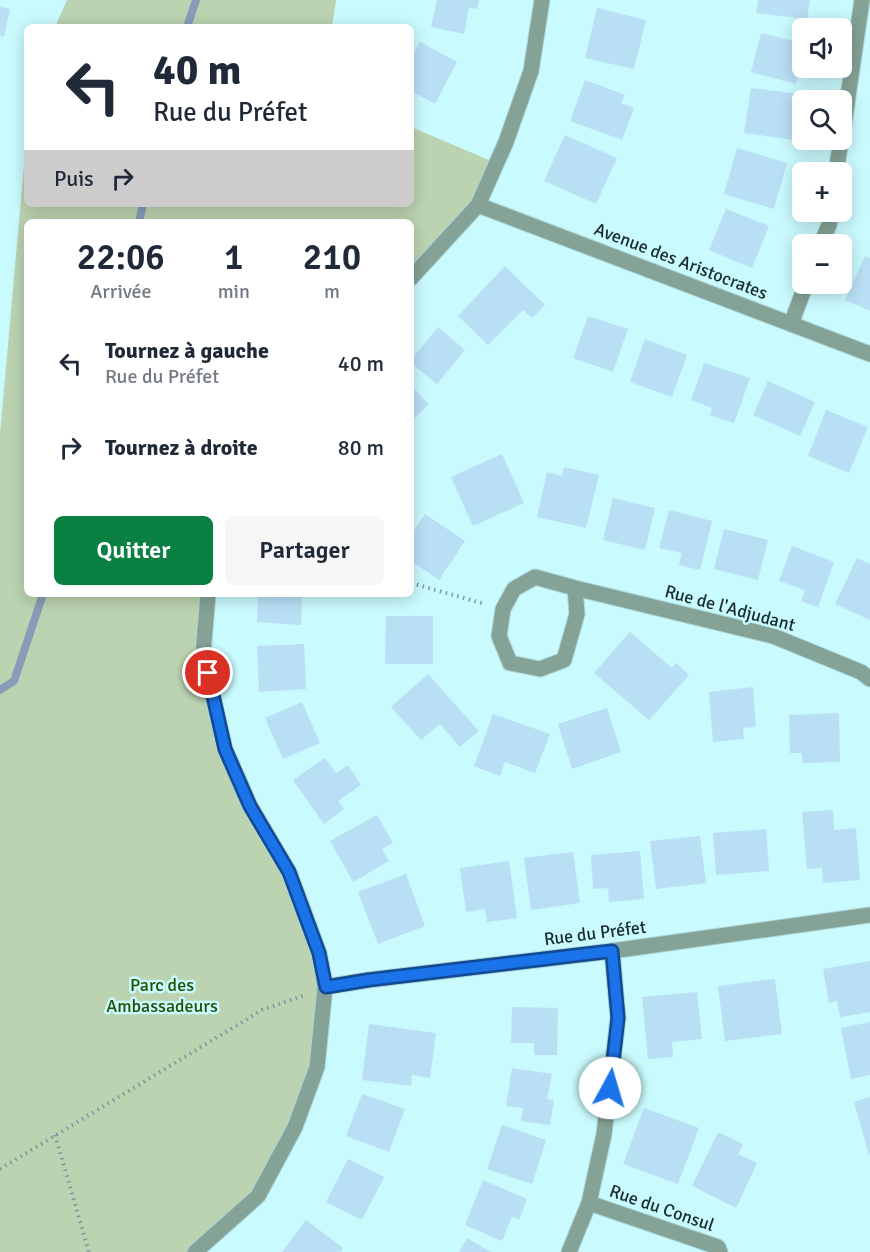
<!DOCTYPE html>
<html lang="fr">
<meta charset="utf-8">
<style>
:root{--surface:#fff;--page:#f6f6f7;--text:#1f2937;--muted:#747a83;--accent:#0b8043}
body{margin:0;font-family:Signika,sans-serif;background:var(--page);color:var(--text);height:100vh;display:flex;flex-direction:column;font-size:22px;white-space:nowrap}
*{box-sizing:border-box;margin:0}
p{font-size:20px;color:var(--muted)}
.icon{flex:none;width:33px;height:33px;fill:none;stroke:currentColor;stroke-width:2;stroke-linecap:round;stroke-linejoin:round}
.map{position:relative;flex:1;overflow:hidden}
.drawer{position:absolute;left:24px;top:219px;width:390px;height:378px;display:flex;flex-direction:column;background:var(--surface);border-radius:9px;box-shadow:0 3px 15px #0003}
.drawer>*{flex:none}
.hud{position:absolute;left:24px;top:24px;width:390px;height:183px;border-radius:9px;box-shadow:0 3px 15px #0003;background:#fff;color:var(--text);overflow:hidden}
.controls{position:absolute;left:792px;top:18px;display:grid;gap:12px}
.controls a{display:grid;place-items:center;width:60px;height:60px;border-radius:9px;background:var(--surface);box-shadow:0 3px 15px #0003;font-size:30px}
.pin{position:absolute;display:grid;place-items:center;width:51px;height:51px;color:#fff;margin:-26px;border:3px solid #fff;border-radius:50%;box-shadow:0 2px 6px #0007}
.me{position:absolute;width:66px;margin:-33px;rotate:6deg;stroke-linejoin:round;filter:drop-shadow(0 0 4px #0008)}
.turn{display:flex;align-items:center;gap:21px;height:126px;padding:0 30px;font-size:27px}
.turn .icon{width:78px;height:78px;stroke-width:2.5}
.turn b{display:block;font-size:42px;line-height:51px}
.then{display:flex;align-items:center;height:57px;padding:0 30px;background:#0003;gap:12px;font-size:22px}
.eta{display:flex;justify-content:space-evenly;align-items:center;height:102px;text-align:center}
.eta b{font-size:36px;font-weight:600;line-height:42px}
.cta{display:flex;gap:12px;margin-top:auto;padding:12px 30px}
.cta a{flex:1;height:69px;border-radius:9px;background:var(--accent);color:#fff;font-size:24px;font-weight:600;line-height:69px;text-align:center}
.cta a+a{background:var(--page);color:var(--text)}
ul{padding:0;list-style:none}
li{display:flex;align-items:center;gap:18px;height:84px;padding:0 30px}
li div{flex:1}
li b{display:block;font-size:22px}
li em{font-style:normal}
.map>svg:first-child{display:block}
.green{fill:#bbd3b1}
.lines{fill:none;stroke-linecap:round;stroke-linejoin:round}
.stream{stroke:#889cba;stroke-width:8}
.building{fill:#b9dff5}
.street-casing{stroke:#a9d5d8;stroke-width:17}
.path{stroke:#779a9d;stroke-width:4;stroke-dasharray:1.5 4.5;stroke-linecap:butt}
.street{stroke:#85a296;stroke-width:15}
.route-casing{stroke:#114b97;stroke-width:15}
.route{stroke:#1a73e8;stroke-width:10}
.labels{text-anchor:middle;stroke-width:5;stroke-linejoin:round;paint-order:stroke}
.street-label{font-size:18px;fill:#192d2e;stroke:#c9fafd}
.park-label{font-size:18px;fill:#234f05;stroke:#c9fafd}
</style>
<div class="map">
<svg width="870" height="1252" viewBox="0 0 870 1252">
<rect width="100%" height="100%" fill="#c9fafd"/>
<!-- green -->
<g class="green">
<path d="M67,0h269l-4,27h-277z"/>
<path d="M411,127l85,36 -18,42 -67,73v-56h-384v372h182l-6,60 25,102 91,197 -2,114 -59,129 -63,56h-195v-818l27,-302v72h384z"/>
</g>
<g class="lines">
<!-- stream -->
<g class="stream">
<path d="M187,27l9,-27"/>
<path d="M139,222l4,-18"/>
<path d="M0,690l14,-9 29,-87"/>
</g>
</g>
<!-- building -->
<g class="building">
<path d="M437,0h42l-2,9 -8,-1 -5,26 -33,-7z"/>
<path d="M758,0h52l-3,19 -51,-6z"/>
<path d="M0,7l10,2 -6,28 -4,-1z"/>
<path d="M597,8l49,12 -12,49 -49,-11z"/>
<path d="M761,33l41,10v15l-6,26 -45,-12z"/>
<path d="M420,42l37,20 -22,42 -24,-13v-32z"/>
<path d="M585,80l40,15 -4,8 13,5 -12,32 -52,-19z"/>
<path d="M751,88l49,6 -6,46 -50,-7z"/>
<path d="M565,135l52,23 -21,46 -52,-23z"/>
<path d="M737,148l50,15 -13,46 -50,-15z"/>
<path d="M726,209l43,17 -17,42 -43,-18z"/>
<path d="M865,256l5,2v53l-25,-11z"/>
<path d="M505,266l40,39 -13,13 -9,-8 -35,35 -30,-29z"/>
<path d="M588,316l40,13 -15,43 -40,-14z"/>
<path d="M438,327l27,23 -28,34 -26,-21v-3z"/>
<path d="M645,339l42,16 -15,42 -42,-15z"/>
<path d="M704,363l46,15 -16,45 -24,-8 2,-7 -21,-8z"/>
<path d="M768,381l47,21 -15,34 -47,-21z"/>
<path d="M411,386l18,18 -18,17z"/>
<path d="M826,410l42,17 -19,46 -41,-17z"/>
<path d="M502,454l22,49 -51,23 -22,-49z"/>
<path d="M564,467l35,8 -13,53 -49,-11 10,-45 15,4z"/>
<path d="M613,498l42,10 -10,42 -42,-10z"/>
<path d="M669,510l43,11 -12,49 -21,-5 3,-12 -23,-5z"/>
<path d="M425,514l40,27 -26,39 -28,-19v-26z"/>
<path d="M724,529l44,11 -10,40 -44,-11z"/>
<path d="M792,546l42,16 -16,45 -17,-6 4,-11 -26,-9z"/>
<path d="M857,558l13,6v56l-35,-16z"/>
<path d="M258,594h44l-1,31 -44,-3z"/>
<path d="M386,616h47v48h-48z"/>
<path d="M630,632l42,36 4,-5 13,12 -40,45 -55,-47z"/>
<path d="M304,644l2,45 -47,3 -2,-46z"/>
<path d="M428,674l51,57 -19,16 -20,-23 -19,16 -30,-33z"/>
<path d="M753,687l3,40 -13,1 1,11 -31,3 -4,-50z"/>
<path d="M302,702l18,41 -37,16 -18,-41z"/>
<path d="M607,708l14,44 -49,17 -14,-45z"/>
<path d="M839,713l1,49 -38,1v-10h-12l-1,-38z"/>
<path d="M493,714l57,20 -15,39 -30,-11 -5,14 -26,-10z"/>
<path d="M325,758l11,15 12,-8 13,20 -23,16 6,8 -20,15 -31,-44z"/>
<path d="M833,810l1,20 22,-2 4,52 -37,3 -1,-15 -15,1 -5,-57z"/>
<path d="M377,815l16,28 -11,6 7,12 -36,21 -23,-41z"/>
<path d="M766,829l3,42 -53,4 -3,-42z"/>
<path d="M700,836l6,47 -50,6 -6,-48z"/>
<path d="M640,851l4,48 -35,3 -1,-14 -15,1 -2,-34z"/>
<path d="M573,852l7,51 -49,7 -7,-52z"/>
<path d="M509,861l8,57 -30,4 -2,-13 -19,3 -6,-44z"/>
<path d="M406,874l19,52 -47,18 -20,-52z"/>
<path d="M870,961v51l-30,5 -3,-16 -8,2 -6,-34z"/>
<path d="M775,979l7,55 -57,7 -7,-55z"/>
<path d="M697,992l5,47 -30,3 1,15 -25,2 -6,-62z"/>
<path d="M512,1007l46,1 -1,47h-23v-12h-23z"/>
<path d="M870,1022v53l-19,4 -10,-51z"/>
<path d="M369,1024l67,9 -6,45 -18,-3 -1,11 -49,-6z"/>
<path d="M512,1068l40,6 -5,25 7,1 -4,25 -29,-4 2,-13 -17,-2z"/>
<path d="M362,1094l43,15 -16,43 -43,-16z"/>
<path d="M870,1097v58h-1l-15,-53z"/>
<path d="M644,1108l55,20 -21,56 -55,-20z"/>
<path d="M502,1125l44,15 -14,44 -45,-15z"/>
<path d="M718,1132l25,12 -5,10 19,9 -21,45 -44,-22z"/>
<path d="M348,1159l36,18 -22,43 -36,-18z"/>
<path d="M483,1180l44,19 -8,21 -7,-3 -10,24 -37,-16z"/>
<path d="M306,1220l37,28 -3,4h-58z"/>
<path d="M467,1238l24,14h-32z"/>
</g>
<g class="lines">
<defs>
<g id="street">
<path d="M842,138l20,-138"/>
<path d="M836,172l5,-32"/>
<path d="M478,205l392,149"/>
<path d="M821,244l8,-19 2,-13"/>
<path d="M411,278l67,-73 28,-63 25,-71 11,-71"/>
<path d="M791,324l15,-40"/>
<path d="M575,588l2,26 -13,46 -24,9 -30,-6 -11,-27 4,-27 11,-20 21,-12 40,11 198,48 88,36 9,7"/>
<path d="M325,987l43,-7 244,-29 258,-36"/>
<path d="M589,1203l129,44 2,5"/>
<path d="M195,1252l63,-56 37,-69 22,-60 8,-80 -6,-34 -30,-81 -39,-66 -25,-57 -22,-95 5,-60"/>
<path d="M569,1252l20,-49 15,-69 14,-116 -6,-67"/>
</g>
</defs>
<!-- street casing -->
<use href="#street" class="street-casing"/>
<!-- path -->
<g class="path">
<path d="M411,583l74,21"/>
<path d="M55,1135l34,117"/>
<path d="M0,1169l262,-159 43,-15"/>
</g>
<!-- street -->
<use href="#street" class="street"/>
</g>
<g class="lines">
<defs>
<path id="route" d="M208,673l17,76 25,57 39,66 30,81 7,34 42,-7 244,-29 6,67 -8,70"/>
</defs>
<!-- route casing -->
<use href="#route" class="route-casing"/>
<!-- route -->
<use href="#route" class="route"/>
</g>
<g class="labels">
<!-- street labels -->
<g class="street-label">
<text transform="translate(681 261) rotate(21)" y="6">Avenue des Aristocrates</text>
<text transform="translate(730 608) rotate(15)" y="6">Rue de l'Adjudant</text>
<text transform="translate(595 933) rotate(-7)" y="6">Rue du Préfet</text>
<text transform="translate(662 1208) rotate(19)" y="6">Rue du Consul</text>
</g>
<!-- park labels -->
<g class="park-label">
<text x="162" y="991">Parc des<tspan x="162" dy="21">Ambassadeurs</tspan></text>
</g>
</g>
</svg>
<div class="controls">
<a><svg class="icon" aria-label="sound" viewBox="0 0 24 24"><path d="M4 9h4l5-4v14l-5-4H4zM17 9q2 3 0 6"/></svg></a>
<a><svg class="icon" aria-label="search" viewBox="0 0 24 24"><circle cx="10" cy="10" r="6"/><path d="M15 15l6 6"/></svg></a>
<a>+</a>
<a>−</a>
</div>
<div class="pin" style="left:208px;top:673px;background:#d93025"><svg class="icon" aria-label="arrive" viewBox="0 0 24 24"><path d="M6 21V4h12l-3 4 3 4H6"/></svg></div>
<svg class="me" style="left:610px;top:1088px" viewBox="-20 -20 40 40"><circle r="19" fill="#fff"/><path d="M0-13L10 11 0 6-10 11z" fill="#1a73e8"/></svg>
<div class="hud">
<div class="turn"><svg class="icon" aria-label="left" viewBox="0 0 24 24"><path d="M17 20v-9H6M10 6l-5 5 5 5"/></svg><div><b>40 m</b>Rue du Préfet</div></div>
<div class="then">Puis<svg class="icon" aria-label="right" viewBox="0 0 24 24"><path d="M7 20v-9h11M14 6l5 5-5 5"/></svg></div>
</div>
<section class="drawer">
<div class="eta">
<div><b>22:06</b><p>Arrivée</p></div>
<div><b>1</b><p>min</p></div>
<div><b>210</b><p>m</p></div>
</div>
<ul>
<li><svg class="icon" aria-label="left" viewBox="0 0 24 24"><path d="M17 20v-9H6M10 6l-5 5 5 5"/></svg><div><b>Tournez à gauche</b><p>Rue du Préfet</p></div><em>40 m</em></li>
<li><svg class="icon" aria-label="right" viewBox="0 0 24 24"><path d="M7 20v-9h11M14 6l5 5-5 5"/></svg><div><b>Tournez à droite</b></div><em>80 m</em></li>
</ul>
<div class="cta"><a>Quitter</a><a>Partager</a></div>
</section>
</div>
